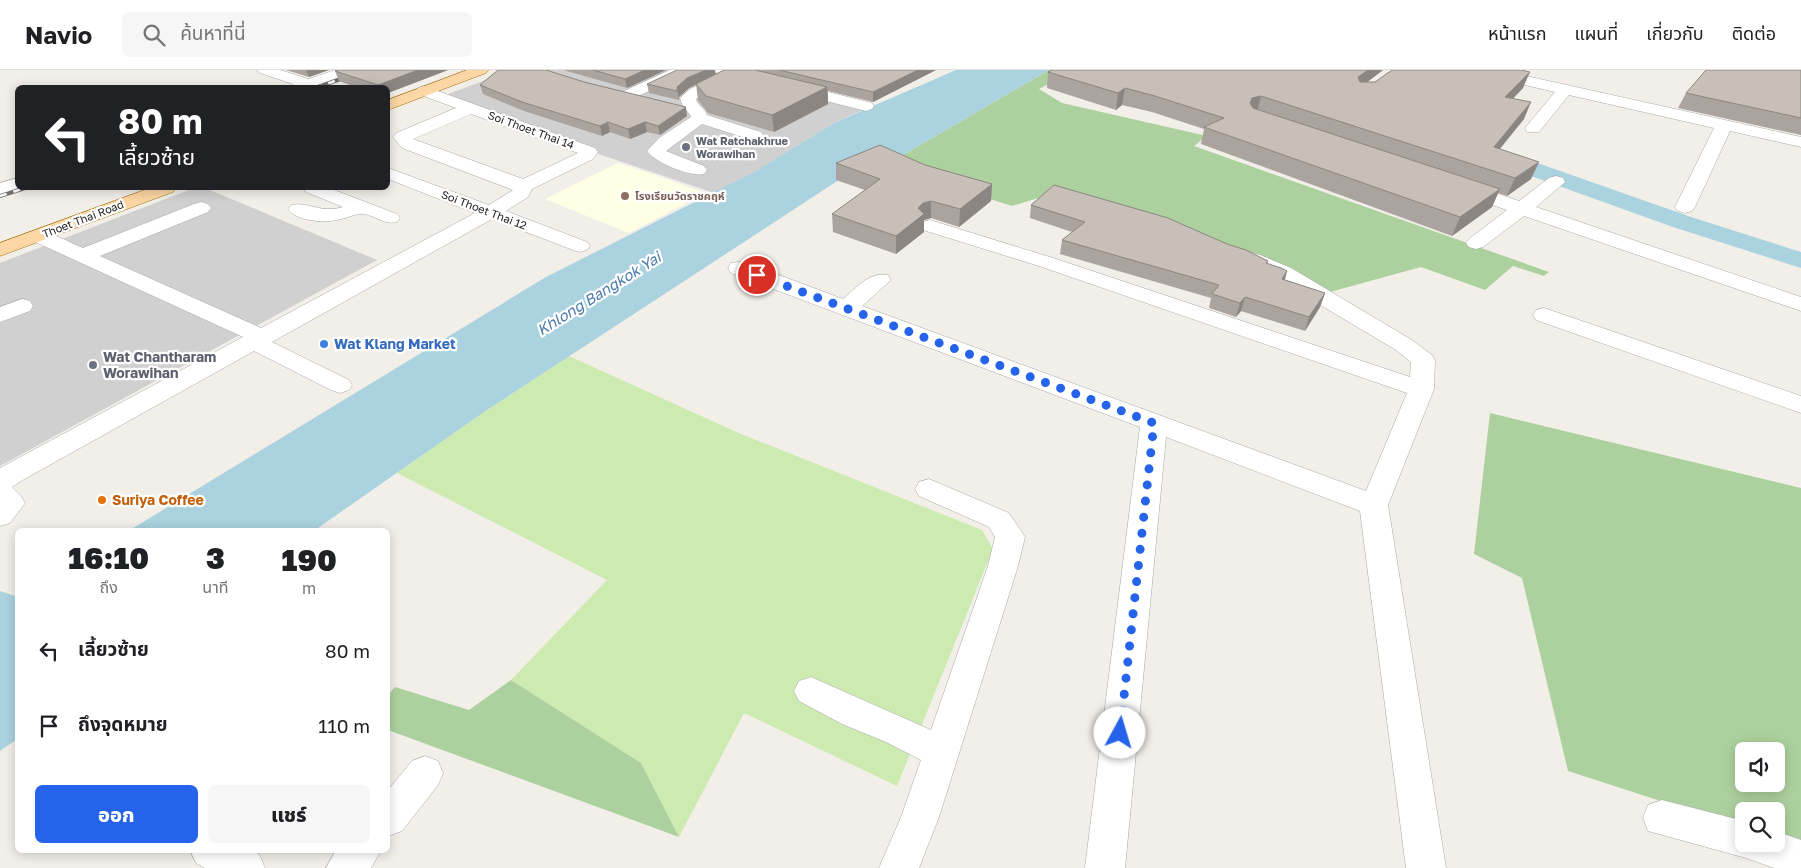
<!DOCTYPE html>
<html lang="th">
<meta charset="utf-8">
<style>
:root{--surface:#fff;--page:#f6f6f6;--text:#202124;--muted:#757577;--line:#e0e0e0;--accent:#2563eb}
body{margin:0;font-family:"Golos Text","Noto Sans Thai",sans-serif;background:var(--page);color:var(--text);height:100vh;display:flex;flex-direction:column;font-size:19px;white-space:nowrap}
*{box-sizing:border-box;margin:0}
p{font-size:16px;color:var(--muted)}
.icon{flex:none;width:28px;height:28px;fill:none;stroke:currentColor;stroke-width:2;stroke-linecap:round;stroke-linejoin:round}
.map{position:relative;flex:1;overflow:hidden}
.drawer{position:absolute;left:15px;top:458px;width:375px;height:325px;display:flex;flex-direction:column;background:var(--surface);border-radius:8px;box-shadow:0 2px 12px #0003}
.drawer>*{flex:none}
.banner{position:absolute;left:15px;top:15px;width:375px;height:105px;border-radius:8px;box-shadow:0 2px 12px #0003;background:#202124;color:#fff;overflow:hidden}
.buttons{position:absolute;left:1735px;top:672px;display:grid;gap:10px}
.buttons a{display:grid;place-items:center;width:50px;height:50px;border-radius:8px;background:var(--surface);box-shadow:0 2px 12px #0003;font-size:25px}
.pin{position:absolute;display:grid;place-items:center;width:42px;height:42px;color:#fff;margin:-21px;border:2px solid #fff;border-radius:50%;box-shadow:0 1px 5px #0007}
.me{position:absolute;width:55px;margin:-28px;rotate:6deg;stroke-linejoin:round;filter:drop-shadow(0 0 4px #0008)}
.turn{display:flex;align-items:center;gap:18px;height:105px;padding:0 20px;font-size:22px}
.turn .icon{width:65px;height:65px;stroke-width:2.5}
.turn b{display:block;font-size:35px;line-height:42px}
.eta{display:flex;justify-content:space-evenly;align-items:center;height:85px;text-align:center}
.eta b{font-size:30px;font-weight:800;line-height:35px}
.cta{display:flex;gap:10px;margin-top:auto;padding:10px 20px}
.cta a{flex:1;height:58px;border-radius:8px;background:var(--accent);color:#fff;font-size:20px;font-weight:800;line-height:58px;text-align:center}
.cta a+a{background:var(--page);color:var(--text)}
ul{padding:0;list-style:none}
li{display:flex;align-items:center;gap:15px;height:75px;padding:0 20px}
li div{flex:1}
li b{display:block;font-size:19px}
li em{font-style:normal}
header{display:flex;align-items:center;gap:30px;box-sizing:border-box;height:70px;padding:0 25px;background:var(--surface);border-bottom:1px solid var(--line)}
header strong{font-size:24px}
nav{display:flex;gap:28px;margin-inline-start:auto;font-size:18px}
.search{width:350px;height:45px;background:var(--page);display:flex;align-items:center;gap:12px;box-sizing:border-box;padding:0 18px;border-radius:8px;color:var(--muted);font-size:19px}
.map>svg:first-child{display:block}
.education{fill:#ffffe5}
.religious{fill:#d0d0d0}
.grass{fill:#cdebb0}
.forest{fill:#add19e;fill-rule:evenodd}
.water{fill:#aad3df}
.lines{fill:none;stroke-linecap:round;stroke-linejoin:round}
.canal{fill:#aad3df;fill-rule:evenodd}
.minor-casing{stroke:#a9a9a9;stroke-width:1}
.major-casing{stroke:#a06b00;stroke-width:1}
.minor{fill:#fff;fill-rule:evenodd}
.major{fill:#fcd6a4;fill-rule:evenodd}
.rail-casing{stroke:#707070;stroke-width:4}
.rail{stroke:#fff;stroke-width:2.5;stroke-dasharray:7;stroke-linecap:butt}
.wall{fill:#aba49e}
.shaded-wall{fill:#8b8681}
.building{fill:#c7bfb8;stroke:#8b8681}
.route{stroke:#2563eb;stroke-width:9;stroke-dasharray:0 16.2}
.worship-dot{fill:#6b7280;stroke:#fff;stroke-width:2}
.education-dot{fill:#8d6e63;stroke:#fff;stroke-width:2}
.shop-dot{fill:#3f7fe0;stroke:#fff;stroke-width:2}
.food-dot{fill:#e8710a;stroke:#fff;stroke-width:2}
.labels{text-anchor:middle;stroke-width:4.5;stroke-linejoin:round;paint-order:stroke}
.far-street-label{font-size:11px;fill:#222;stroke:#fff}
.far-worship-label{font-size:11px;font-weight:bold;fill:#5b616d;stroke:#fff;text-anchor:start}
.far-education-label{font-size:11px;font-weight:bold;fill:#785e54;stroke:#fff;text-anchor:start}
.shop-label{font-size:14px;font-weight:bold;fill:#366cbe;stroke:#fff;text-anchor:start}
.worship-label{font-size:14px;font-weight:bold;fill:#5b616d;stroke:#fff;text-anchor:start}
.food-label{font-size:14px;font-weight:bold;fill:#c56008;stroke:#fff;text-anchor:start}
.water-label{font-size:15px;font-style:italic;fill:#4a7aab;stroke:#fff}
</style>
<header>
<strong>Navio</strong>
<div class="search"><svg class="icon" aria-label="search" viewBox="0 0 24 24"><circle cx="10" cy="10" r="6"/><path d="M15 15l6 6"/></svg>ค้นหาที่นี่</div>
<nav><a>หน้าแรก</a><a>แผนที่</a><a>เกี่ยวกับ</a><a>ติดต่อ</a></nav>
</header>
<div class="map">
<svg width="1801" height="798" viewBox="0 0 1801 798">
<rect width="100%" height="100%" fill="#f2efe9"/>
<!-- education -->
<path class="education" d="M618,93l37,12 50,18 -76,40 -84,-34z"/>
<!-- religious -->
<g class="religious">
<path d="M512,0h219l140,36 -35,16 -82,50 -40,21 -279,-94z"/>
<path d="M194,118h11l172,72 -377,206v-203z"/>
</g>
<!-- grass -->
<path class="grass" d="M569,286l172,78 241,96 11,19 -96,237 -153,-73 -65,124 -38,-74 -130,-83 96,-100 -210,-107 90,-63z"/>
<!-- forest -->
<g class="forest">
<path d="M1049,0h27l-37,19 23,14 145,33 -13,10 355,126 -5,4 -31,-10 -28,24 -64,-23 -91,25 -285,-96 -33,10 -88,-28 -33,-16z"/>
<path d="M1490,343l311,75v359l-25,-8v-28h-32v17l-176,-57 -46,-193 -48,-24zM1744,681h32v33h-32z"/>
<path d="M511,610l130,83 38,74 -291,-107v-35l7,-8 74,23z"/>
</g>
<!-- water -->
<g class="water">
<path d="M956,0h93l-158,92 -23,-1 -381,249 -172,120h-185l416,-253 208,-105 82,-50z"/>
<path d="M17,529v140l-17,12v-142z"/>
</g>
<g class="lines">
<!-- canal -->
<g class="canal">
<path d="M1492,77l199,70 110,35v16l-128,-41 -189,-68 -3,-5 3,-5z"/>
<path d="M0,521l18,6v31l-18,-6z"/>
</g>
<defs>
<g id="minor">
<path d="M257,0h23l29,9 26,-9h23l-3,3 -41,15h-23l2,-4 -33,-11z"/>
<path d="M670,0h20l-3,3 -53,25h-12l-2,-3 2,-3z"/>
<path d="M711,0h22l8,5 -3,3 -36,17 -6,4c2,7 9,9 11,16l54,17 3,4 -3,4 -6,1 -53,-17 -36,27 38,15 3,4 -3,4c-14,3 -48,-11 -57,-23l12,-13 32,-21c-2,-6 -9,-9 -11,-19l10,-9 30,-14z"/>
<path d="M1470,0h29l302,67v10l-71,-16 -35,76 -3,4 -7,2 -7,-2 -3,-4 39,-79 -145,-33 -30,37h-12l-2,-4 30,-36 -82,-19z"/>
<path d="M792,13l80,20 2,3 -2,3 -6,2 -80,-20 -2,-3 2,-3z"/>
<path d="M424,16l171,62 3,4 -5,7 -61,30 -4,8 -22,14 81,31 3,4 -3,4 -7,2 -7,-2 -81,-31 -220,123 77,38 3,5 -3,5 -9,3 -9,-3 -77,-39 -233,130 -9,6 9,9 4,7 -15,20 -10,3v-58l243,-131 -212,-97 -3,-4 3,-4c16,-4 36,10 52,16l111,-44 7,-2 7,2 3,4 -3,4 -108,44 161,72 214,-115 -87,-34v-11l101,37 24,-15 -111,-42 -9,-11 3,-4 60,-25 -38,-14 -2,-3 2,-3zM471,44l107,39 -55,26 -110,-40z"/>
<path d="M1556,106l7,2 2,4 -29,25 265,90v14l-277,-95 -41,31 -7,2 -7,-2 -3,-4 3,-4 38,-29 -55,-19 -2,-4 2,-4 7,-2 7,2 53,18 30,-23z"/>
<path d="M18,108v10h5l-23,7v-12z"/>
<path d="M304,118h25l68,26 3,4 -3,4c-15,4 -25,-10 -38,-8 -7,1 -15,5 -22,6 -14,3 -41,1 -49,-11l3,-4c17,-4 30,9 52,2l-37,-15z"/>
<path d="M930,150l123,38 357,119 1,-15 -15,-12 -121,-72 -29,-15 -3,-4 3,-4 7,-2 7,2 31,13 121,72 20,15 3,5 -1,29 -46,116 58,363h-40l-46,-357 -194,-74 -41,431h-40l55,-441 -409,-154 -3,-5 3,-5 8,-1 8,1 96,36c13,-11 27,-28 45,-24l3,5 -29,26 504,185 41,-98 -368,-127 -116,-36 -3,-4 3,-4z"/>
<path d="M22,229l8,2 3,5 -3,5 -30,11v-15z"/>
<path d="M1544,238l257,88v17l-265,-93 -3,-5 3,-5z"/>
<path d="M929,409l80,34 16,24 -7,29 -79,251 -20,51h-40l22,-51 20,-57 -35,-18 -44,-18 -43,-23 -5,-10 5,-10 12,-4 120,53 57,-164 7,-29 -6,-10 -70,-31 -4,-7 4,-7z"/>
<path d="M425,686l13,5 5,12 -5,12 -36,46 -14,5v-46l24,-29z"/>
<path d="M1662,730l82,21v23h32v-13l25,9v28h-27l-28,-10 -98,-27 -5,-13 5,-13z"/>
<path d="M190,780h60l9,4 6,14h-60l-9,-5z"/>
<path d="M336,780h45l-10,18h-45z"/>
</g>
<g id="major">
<path d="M467,0h22l-3,3 -98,37v-10z"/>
<path d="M150,118h25l-2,4 -173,64v-13z"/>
</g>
</defs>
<!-- minor casing -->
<use href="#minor" class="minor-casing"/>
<!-- major casing -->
<use href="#major" class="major-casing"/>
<!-- minor -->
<use href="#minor" class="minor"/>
<!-- major -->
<use href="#major" class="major"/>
<defs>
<g id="rail">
<path d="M315,18l51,-18"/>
<path d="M0,126l25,-8"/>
</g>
</defs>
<!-- rail casing -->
<use href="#rail" class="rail-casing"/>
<!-- rail -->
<use href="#rail" class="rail"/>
</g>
<!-- wall -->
<g class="wall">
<path d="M286,0h43l-20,7z"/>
<path d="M337,0h111l-60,23v-5h-30l-19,-7 -4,-10z"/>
<path d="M563,0h103l-39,18z"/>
<path d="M724,0h212l-63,32 -45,-11v13l-54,28 -66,-19 -10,-13 -2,-16 -7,4 -10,9v3l-30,-7 -2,-9 69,-10z"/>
<path d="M1383,0l-16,12 156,6 -10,11 11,20 -25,30 32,30 -24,17 -9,-3 -6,14 -40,29 -251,-92 3,-15 -52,-17 -30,-7 -6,5 -69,-22 1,-16z"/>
<path d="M1801,0v65l-123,-27 8,-15z"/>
<path d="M480,15l207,31 -27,19 -13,-3 -17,7 -20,-7 -8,4 -78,-25 -41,-17z"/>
<path d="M836,93l89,2 67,19 -1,17 -32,26 -28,-9 -7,2v12l-28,22 -63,-22 -1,-18 33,-24 -29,-10z"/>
<path d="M1031,135l196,39 41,17 -1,3 20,7 -2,9 40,13 -5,14 -15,24 -64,-20 -5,6 -27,-9 2,-10 -151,-44 2,-14 10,-8 -42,-14z"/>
</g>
<!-- shaded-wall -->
<g class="shaded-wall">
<path d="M306,0h23l-20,7z"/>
<path d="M418,0h30l-60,23v-5h-9l-1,-3z"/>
<path d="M645,0h21l-39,18 -2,-9z"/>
<path d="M706,0h9l1,5 -27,13 -10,9v3l-2,-13 10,-9z"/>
<path d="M918,0h18l-63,32v-10z"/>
<path d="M1368,0h15l-30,23 5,-16z"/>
<path d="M1530,2l-7,16 -25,25 7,-16z"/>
<path d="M827,17l1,17 -54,28 -2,-17z"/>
<path d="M1125,18l-3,17 -6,5 2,-17z"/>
<path d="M1261,26l-4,16 -7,-9 2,-5z"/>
<path d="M1531,32l-7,17 -37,46 7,-18z"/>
<path d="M686,37l1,9 -27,19 -2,-9z"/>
<path d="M608,52l2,10 -8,4 -2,-10z"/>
<path d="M645,52l2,10 -17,7 -2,-10z"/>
<path d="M1539,92l-8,17 -24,17 8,-18z"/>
<path d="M992,114l-1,17 -32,26 1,-18z"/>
<path d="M1500,119l-8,18 -40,29 8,-19z"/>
<path d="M931,131v17l-7,2v12l-28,22v-18l27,-33z"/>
<path d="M1287,201l-4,14 -1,-6z"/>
<path d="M1325,223l-5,14 -15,24 4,-14z"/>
<path d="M1245,227l-4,14 -5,6 4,-14z"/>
</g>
<!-- building -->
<g class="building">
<path d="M337,0h81l-40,15 -43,-14z"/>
<path d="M498,0h48l38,12 102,25 -28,19 -13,-4 -17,7 -20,-7 -8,4 -78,-24 -42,-17z"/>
<path d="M593,0h52l-20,9z"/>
<path d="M677,0h29l-19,8 -10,9v4l-30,-7z"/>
<path d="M724,0h31l72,17 -55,28 -66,-19 -10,-12z"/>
<path d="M779,0h139l-45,22z"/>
<path d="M1052,0h316l-10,7 2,5h15l17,-12h129l9,2 -25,25 26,5 -37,45 45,15 -24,16 -254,-82 -9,2 -2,5 3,5 247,81 -40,28 -256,-90 20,-9 -69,-22 -30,-8 -7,5 -70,-21z"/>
<path d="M1706,0h95v48l-115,-25z"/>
<path d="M880,75l45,20 67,19 -32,25 -29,-8 -8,2 -5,5 6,6 -28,22 -64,-22 48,-35 -44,-16z"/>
<path d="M1054,115l114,33 59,26 19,6 22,11 -2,2 15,5 6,3 -5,8 43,14 -16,24 -64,-20 -5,6 -28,-9 7,-9 -157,-45 23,-18 -54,-17z"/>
</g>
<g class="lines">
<!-- route -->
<path class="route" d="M757,205l397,148 -34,310"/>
</g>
<!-- markers -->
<g class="worship-dot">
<circle cx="686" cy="77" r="5"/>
<circle cx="93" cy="295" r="5"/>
</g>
<circle class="education-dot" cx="625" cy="126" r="5"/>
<circle class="shop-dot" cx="324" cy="274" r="5"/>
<circle class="food-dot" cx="102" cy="430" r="5"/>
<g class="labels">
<!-- far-street labels -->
<g class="far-street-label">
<text transform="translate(531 60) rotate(20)" y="4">Soi Thoet Thai 14</text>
<text transform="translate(484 140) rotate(21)" y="4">Soi Thoet Thai 12</text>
<text transform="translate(83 149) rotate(-21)" y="4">Thoet Thai Road</text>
</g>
<!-- far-worship labels -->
<g class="far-worship-label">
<text x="696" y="75">Wat Ratchakhrue<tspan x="696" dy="13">Worawihan</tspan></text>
</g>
<!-- far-education labels -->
<g class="far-education-label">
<text x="635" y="130">โรงเรียนวัดราชคฤห์</text>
</g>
<!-- shop labels -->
<g class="shop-label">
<text x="334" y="279">Wat Klang Market</text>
</g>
<!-- worship labels -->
<g class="worship-label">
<text x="103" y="292">Wat Chantharam<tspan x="103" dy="16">Worawihan</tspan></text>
</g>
<!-- food labels -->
<g class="food-label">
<text x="112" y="435">Suriya Coffee</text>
</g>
<!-- water labels -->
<g class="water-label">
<text transform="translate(599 224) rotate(-32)" y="5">Khlong Bangkok Yai</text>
</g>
</g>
</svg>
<div class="buttons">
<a><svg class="icon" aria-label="sound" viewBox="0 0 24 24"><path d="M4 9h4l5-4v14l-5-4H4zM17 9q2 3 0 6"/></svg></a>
<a><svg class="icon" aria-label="search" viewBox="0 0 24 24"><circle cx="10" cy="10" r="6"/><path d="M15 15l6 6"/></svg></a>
</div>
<div class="pin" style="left:757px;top:205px;background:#d93025"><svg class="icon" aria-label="arrive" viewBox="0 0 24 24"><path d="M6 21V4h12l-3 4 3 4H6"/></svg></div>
<svg class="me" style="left:1120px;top:663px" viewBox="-20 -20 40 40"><circle r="19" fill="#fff"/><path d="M0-13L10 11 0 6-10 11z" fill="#2563eb"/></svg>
<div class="banner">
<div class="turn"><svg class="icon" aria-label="left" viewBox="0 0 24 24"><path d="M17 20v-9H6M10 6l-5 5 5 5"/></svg><div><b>80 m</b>เลี้ยวซ้าย</div></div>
</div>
<section class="drawer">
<div class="eta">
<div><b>16:10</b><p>ถึง</p></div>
<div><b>3</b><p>นาที</p></div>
<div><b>190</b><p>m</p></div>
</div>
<ul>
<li><svg class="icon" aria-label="left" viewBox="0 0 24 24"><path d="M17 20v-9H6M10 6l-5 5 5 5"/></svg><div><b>เลี้ยวซ้าย</b></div><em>80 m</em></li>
<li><svg class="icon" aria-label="arrive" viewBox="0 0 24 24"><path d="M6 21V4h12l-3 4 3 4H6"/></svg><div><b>ถึงจุดหมาย</b></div><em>110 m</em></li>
</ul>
<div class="cta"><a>ออก</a><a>แชร์</a></div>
</section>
</div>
